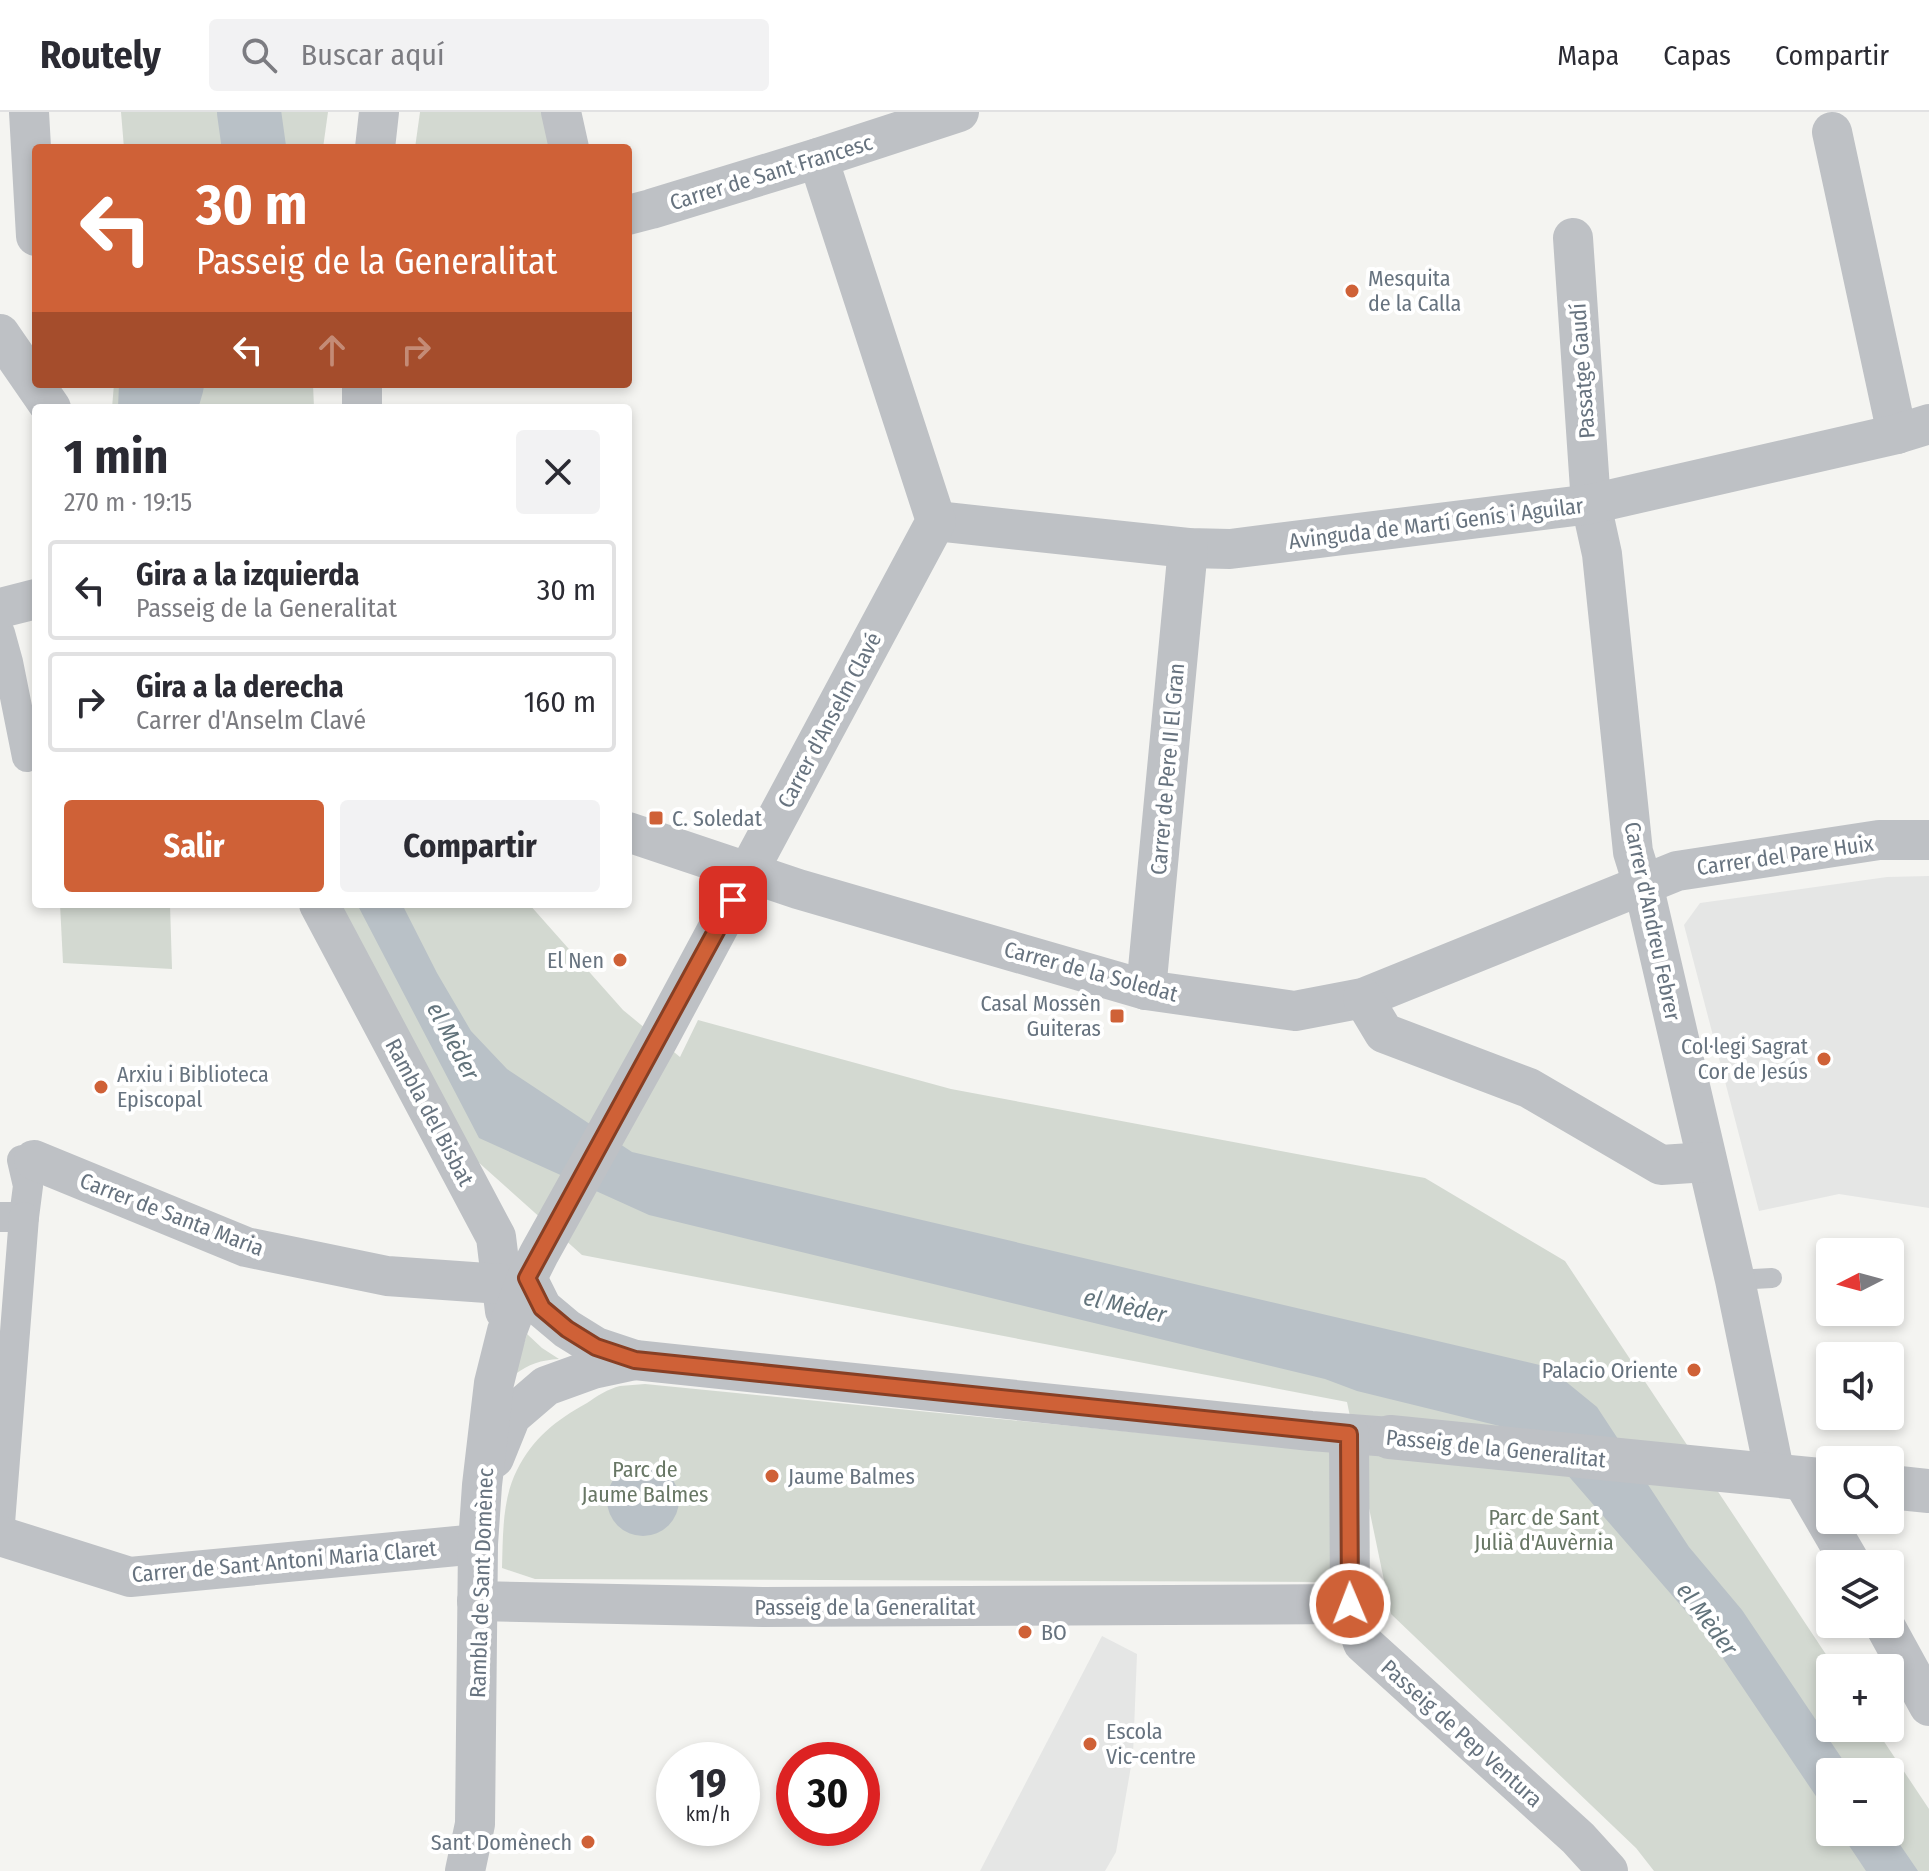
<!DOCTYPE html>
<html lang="es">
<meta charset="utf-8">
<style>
:root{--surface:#fff;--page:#f2f2f3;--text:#2b2b33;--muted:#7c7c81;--line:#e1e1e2;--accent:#cf6137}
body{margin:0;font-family:"Fira Sans Condensed",sans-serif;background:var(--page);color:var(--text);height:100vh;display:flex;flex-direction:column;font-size:30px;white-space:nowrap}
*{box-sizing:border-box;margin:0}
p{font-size:26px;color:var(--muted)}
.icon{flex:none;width:44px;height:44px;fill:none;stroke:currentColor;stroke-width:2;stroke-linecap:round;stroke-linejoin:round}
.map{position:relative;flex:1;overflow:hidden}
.drawer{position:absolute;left:32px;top:292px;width:600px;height:504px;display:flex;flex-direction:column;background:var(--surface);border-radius:8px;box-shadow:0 4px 12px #0003}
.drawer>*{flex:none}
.top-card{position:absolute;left:32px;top:32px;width:600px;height:244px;border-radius:8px;box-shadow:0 4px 12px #0003;background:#cf6137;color:#fff;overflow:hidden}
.needle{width:52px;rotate:264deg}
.tools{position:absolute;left:1816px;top:1126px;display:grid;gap:16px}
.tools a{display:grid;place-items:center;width:88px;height:88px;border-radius:8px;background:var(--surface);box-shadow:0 4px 12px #0003;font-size:40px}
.speed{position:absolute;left:656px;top:1630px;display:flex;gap:16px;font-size:40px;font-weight:700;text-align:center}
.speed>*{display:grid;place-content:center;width:104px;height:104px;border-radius:50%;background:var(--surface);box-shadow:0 4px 12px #0003;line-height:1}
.speed small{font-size:20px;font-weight:400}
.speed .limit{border:12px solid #d22;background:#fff;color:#111}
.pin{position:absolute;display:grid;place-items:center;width:68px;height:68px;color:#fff;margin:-34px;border-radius:16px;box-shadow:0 4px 12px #0006}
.me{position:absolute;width:88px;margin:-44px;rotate:359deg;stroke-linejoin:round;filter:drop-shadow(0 0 6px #0008)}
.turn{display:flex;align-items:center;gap:28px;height:168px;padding:0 32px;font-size:36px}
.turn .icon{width:104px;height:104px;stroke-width:2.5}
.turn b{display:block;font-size:56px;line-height:68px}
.lanes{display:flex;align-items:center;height:76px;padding:0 32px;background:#0003;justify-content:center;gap:40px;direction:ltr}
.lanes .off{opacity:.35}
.round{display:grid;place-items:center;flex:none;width:84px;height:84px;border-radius:8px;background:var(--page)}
.overview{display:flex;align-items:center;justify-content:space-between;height:136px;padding:0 32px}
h1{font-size:48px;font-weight:700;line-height:60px}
.action{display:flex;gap:16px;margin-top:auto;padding:16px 32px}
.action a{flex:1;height:92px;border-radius:8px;background:var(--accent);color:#fff;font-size:32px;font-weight:700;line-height:92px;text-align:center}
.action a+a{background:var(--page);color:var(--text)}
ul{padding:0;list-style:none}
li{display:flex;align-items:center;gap:24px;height:100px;margin:0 16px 12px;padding:0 16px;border:4px solid var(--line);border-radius:8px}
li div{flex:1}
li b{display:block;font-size:30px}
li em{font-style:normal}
header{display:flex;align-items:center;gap:48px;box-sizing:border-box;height:112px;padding:0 40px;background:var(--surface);border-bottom:2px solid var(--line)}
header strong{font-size:38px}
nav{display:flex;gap:44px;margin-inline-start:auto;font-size:28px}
.search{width:560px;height:72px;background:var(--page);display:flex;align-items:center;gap:20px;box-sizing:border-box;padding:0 28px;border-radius:8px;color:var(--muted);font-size:30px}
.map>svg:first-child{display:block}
.built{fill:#e5e6e5}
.green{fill:#d3d9d1;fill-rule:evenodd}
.water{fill:#b9c1c7}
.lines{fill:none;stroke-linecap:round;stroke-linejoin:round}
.river{stroke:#b9c1c7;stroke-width:64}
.service{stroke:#bec1c5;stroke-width:20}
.pedestrian{stroke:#bec1c5;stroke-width:30}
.minor{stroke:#bec1c5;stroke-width:40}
.tertiary{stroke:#bec1c5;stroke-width:44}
.route-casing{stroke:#873f24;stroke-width:20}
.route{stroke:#cf6137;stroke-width:14}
.poi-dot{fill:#cf6137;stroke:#fff;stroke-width:3}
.labels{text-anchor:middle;stroke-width:8;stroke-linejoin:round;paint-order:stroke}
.street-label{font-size:22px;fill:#67737f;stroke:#fff}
.poi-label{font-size:22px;fill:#67737f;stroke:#fff;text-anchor:start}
.park-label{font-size:22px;fill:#687765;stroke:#fff}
.water-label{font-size:24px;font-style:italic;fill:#63747c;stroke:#fff}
</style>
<header>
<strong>Routely</strong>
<div class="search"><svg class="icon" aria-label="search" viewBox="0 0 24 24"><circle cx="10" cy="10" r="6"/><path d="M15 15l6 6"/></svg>Buscar aquí</div>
<nav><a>Mapa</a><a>Capas</a><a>Compartir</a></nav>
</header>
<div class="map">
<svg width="1929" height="1759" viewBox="0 0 1929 1759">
<rect width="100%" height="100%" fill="#f4f4f1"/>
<!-- built -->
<g class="built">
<path d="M1929,764v332l-90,-14 -80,17 -75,-286 16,-22 187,-26z"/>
<path d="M1102,1524l35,18 -4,101 -17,97 -11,19h-125z"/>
</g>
<!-- green -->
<g class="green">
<path d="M121,0h207l-5,36h-199z"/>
<path d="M420,0h123l8,36h-136z"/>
<path d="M114,272h199l1,24h-202z"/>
<path d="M60,792h110l2,65 -109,-6z"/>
<path d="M322,792h207l94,106 57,47 18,-37 253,69 474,89 140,83 270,407h-5v60h45l54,81v62h-275l-18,-23 -245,-234 -44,-212 -765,-147 -124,-111zM1830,1660h60v60h-60z"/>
<path d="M527,1222l15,14 17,11c-18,1 -30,5 -45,16z"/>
<path d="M645,1272l691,68 -1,130 -800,-3 -33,-11c1,-31 0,-69 15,-98 16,-32 39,-50 70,-67 10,-7 21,-14 33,-17 8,-1 17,-1 25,-2z"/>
</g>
<!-- water -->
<g class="water">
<path d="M119,272h34l18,24h-53z"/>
<path d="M357,792h45l35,69 34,58 36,38 125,83 916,215 49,40 92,140 53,63 109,162h-21v45l-120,-178 -178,-205 -175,-43 -32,-12 -676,-164 -170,-77z"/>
<circle cx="643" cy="1388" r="36"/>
<path d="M1890,1718l28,41h-52l-26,-39h50z"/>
</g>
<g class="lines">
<!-- river -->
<g class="river">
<path d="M249,0l5,36"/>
<path d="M159,296l8,-7 5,-17"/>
</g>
<!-- service -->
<path class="service" d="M1735,1168l37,-2"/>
<!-- pedestrian -->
<g class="pedestrian">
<path d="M0,521l8,29 19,95"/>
<path d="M0,1105h24l4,-31 -6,-26h12"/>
<path d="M0,1411l24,-306"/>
</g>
<!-- minor -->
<g class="minor">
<path d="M29,0l7,124"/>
<path d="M561,0l8,36"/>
<path d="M1832,20l65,302"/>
<path d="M375,36l4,-36"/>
<path d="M628,103l23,-6 167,-51 141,-46"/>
<path d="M1573,126l18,266 11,50 31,298 10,32 92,396 40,195"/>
<path d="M0,222l51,74"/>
<path d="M362,272v24"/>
<path d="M936,409l252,27 42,1 361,-45 306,-70 32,-10"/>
<path d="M0,496l36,-9"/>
<path d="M628,720l170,57 348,101 149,21 68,-13 314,-127 202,-31h50"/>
<path d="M319,792l177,333 9,74"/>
<path d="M1146,878l42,-442"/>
<path d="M1363,886l21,35 145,55 132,77 46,-3"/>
<path d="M34,1048l212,87 141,29 114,8"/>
<path d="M527,1166l15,30 25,21 29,18 39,13 676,71 79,6"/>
<path d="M1349,1322l1,170 13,39 215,195 30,33"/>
<path d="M494,1346l17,-42 35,-30 47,-17 42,-9"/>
<path d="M1801,1366l50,86"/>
<path d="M0,1424l130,41 348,-33"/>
<path d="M477,1489l286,6 587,-3"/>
<path d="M1884,1512l45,82"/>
<path d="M465,1759l10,-47 3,-280 4,-59 12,-102 13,-52 20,-53 12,-24 119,-214 278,-519 -118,-363"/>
</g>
<!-- tertiary -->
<g class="tertiary">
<path d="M1390,1325l440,44"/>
<path d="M1890,1375l39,4"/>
</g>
</g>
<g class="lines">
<defs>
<path id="route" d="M733,788l-206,378 15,30 25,21 29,18 39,13 714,74 1,170"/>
</defs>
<!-- route casing -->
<use href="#route" class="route-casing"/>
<!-- route -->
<use href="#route" class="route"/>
</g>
<!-- markers -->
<g class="poi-dot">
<circle cx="1352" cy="179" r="8"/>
<rect x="648" y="698" width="16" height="16" rx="4"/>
<circle cx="620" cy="848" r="8"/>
<rect x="1109" y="896" width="16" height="16" rx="4"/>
<circle cx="1824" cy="947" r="8"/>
<circle cx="101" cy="975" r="8"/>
<circle cx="1694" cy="1258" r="8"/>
<circle cx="772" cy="1364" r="8"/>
<circle cx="1025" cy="1520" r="8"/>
<circle cx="1090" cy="1632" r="8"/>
<circle cx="588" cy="1730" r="8"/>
</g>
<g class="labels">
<!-- street labels -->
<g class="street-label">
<text transform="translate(771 60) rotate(-17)" y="8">Carrer de Sant Francesc</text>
<text transform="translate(1582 259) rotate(-94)" y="8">Passatge Gaudí</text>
<text transform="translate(1436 411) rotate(-7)" y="8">Avinguda de Martí Genís i Aguilar</text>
<text transform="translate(829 608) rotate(-62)" y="8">Carrer d'Anselm Clavé</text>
<text transform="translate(1167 657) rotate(-85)" y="8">Carrer de Pere II El Gran</text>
<text transform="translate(1785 743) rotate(-8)" y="8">Carrer del Pare Huix</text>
<text transform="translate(1653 809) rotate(78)" y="8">Carrer d'Andreu Febrer</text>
<text transform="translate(1091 859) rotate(15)" y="8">Carrer de la Soledat</text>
<text transform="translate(430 1000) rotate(62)" y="8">Rambla del Bisbat</text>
<text transform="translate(172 1102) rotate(21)" y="8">Carrer de Santa Maria</text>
<text transform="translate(1496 1336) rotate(6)" y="8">Passeig de la Generalitat</text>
<text transform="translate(284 1449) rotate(-5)" y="8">Carrer de Sant Antoni Maria Claret</text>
<text transform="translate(481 1471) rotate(-88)" y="8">Rambla de Sant Domènec</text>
<text x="865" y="1503">Passeig de la Generalitat</text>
<text transform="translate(1462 1621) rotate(42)" y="8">Passeig de Pep Ventura</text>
</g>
<!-- poi labels -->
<g class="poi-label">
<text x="1368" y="174">Mesquita<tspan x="1368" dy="25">de la Calla</tspan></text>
<text x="672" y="714">C. Soledat</text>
<text x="604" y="856" text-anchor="end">El Nen</text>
<text x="1101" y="899" text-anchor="end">Casal Mossèn<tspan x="1101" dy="25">Guiteras</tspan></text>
<text x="1808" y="942" text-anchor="end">Col·legi Sagrat<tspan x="1808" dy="25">Cor de Jesús</tspan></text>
<text x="117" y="970">Arxiu i Biblioteca<tspan x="117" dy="25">Episcopal</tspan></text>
<text x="1678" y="1266" text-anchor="end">Palacio Oriente</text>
<text x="788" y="1372">Jaume Balmes</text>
<text x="1041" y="1528">BO</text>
<text x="1106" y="1627">Escola<tspan x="1106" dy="25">Vic-centre</tspan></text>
<text x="572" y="1738" text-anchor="end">Sant Domènech</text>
</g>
<!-- park labels -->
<g class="park-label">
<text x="645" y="1365">Parc de<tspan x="645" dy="25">Jaume Balmes</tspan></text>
<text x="1544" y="1413">Parc de Sant<tspan x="1544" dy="25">Julià d'Auvèrnia</tspan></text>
</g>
<!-- water labels -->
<g class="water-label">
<text transform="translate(453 929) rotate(62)" y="8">el Mèder</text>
<text transform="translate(1125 1194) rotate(13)" y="8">el Mèder</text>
<text transform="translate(1707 1507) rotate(53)" y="8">el Mèder</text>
</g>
</g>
</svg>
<div class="tools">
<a><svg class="needle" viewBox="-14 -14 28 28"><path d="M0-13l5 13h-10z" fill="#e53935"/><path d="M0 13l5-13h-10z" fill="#7c7c81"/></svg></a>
<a><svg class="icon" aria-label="sound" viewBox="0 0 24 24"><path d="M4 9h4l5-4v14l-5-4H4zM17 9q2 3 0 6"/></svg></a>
<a><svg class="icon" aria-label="search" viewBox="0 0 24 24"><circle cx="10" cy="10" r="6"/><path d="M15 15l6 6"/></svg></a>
<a><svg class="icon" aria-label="layers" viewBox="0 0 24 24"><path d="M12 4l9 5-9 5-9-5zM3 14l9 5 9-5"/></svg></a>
<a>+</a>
<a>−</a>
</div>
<div class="speed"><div>19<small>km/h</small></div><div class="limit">30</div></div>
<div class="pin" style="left:733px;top:788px;background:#d93025"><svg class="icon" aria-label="arrive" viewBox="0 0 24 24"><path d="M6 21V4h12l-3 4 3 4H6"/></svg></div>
<svg class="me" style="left:1350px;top:1492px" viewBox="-20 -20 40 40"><circle r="17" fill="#cf6137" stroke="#fff" stroke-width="3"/><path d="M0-11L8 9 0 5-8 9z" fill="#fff"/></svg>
<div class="top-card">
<div class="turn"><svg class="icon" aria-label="left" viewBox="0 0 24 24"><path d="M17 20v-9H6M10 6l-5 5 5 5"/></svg><div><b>30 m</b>Passeig de la Generalitat</div></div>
<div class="lanes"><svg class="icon" aria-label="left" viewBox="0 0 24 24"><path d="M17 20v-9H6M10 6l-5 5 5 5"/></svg><svg class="icon off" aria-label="ahead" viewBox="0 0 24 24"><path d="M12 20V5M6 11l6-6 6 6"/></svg><svg class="icon off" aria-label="right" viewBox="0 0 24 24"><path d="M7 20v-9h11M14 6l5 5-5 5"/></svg></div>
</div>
<section class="drawer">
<div class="overview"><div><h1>1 min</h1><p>270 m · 19:15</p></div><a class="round"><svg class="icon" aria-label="close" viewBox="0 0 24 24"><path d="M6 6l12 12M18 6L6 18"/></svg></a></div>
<ul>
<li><svg class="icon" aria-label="left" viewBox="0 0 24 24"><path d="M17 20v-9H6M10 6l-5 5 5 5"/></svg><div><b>Gira a la izquierda</b><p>Passeig de la Generalitat</p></div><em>30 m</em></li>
<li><svg class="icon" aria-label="right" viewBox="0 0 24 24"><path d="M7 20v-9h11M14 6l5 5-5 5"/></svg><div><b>Gira a la derecha</b><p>Carrer d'Anselm Clavé</p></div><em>160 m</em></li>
</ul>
<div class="action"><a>Salir</a><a>Compartir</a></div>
</section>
</div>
